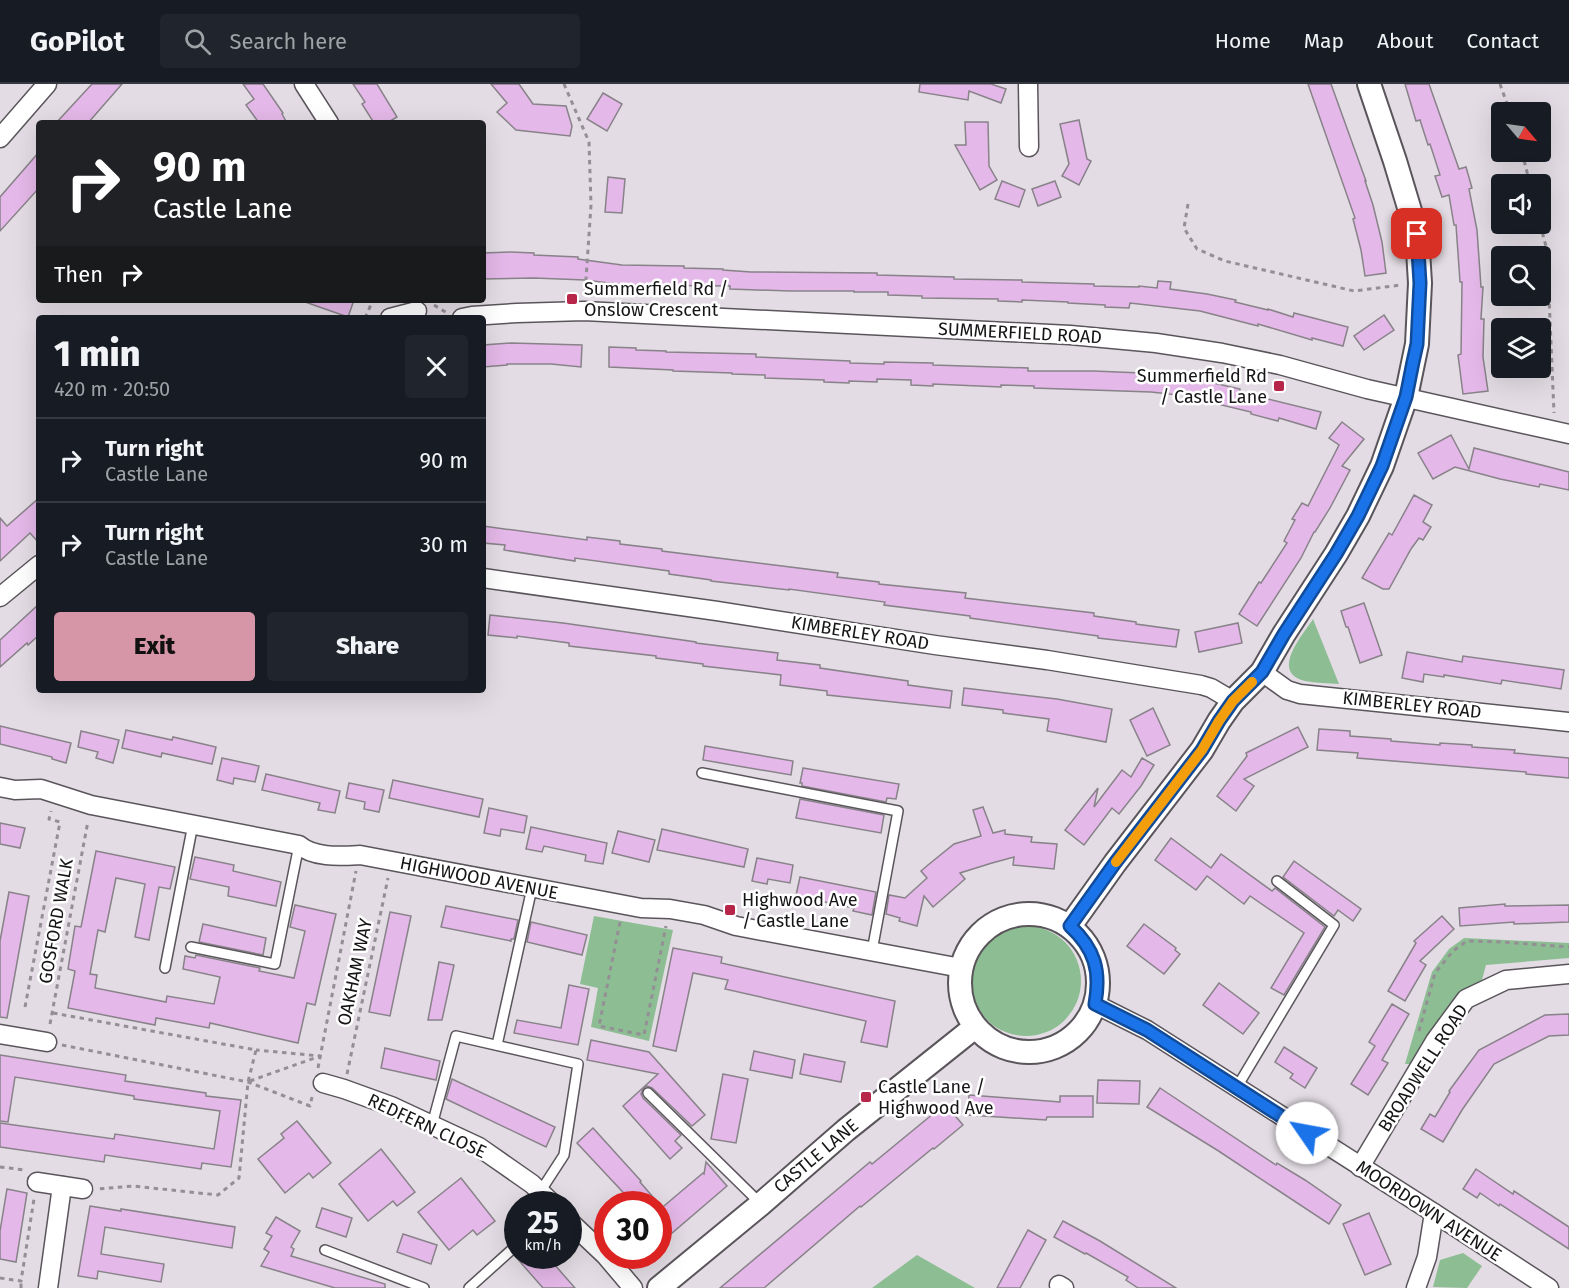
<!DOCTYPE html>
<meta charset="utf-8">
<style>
:root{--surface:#171b24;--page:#20242c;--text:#f1f3f6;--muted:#9ea1a6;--line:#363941;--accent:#d796a8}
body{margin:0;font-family:"Fira Sans",sans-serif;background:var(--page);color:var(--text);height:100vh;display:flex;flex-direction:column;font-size:22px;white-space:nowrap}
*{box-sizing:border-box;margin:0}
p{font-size:20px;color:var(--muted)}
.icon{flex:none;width:33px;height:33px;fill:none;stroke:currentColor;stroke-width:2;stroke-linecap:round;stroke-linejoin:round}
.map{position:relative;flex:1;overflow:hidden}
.drawer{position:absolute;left:36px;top:231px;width:450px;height:378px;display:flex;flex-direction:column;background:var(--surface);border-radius:6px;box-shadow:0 6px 24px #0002}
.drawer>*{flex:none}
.hud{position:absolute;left:36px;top:36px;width:450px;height:183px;border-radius:6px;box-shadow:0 6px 24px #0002;background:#202124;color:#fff;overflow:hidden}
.needle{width:39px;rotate:119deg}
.tools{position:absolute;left:1491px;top:18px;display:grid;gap:12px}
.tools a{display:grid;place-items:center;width:60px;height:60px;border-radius:6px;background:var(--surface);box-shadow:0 6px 24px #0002;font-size:30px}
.speed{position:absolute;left:504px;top:1107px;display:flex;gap:12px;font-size:30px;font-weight:700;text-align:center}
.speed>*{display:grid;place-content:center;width:78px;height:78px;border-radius:50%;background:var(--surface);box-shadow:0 6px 24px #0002;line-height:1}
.speed small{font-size:15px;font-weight:400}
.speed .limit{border:9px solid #d22;background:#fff;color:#111}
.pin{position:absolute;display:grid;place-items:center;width:51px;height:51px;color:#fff;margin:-26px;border-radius:12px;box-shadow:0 3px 9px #0006}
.me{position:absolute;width:66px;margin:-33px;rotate:303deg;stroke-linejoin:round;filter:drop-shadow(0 0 4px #0008)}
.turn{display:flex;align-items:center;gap:21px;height:126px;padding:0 18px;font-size:27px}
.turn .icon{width:78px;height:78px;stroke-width:2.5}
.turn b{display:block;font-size:42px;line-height:51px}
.then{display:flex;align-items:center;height:57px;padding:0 18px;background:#0003;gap:12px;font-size:22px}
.round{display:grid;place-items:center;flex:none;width:63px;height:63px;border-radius:6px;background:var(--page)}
.head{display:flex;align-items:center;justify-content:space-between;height:102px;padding:0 18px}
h1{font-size:36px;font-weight:800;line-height:45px}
.primary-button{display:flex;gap:12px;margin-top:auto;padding:12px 18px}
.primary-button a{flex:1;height:69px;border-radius:6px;background:var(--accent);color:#111;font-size:24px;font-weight:800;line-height:69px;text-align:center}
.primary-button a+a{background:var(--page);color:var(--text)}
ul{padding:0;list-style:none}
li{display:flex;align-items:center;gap:18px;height:84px;padding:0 18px;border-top:2px solid var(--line)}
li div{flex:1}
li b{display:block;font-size:22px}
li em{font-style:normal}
header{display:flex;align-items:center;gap:36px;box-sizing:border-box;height:84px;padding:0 30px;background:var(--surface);border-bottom:2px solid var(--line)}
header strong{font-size:28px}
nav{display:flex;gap:33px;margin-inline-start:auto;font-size:21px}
.search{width:420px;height:54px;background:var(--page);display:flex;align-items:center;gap:15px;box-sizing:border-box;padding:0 21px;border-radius:6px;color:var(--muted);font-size:22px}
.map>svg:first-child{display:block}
.green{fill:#8dbe93}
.building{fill:#e4b8e8;stroke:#888289;stroke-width:1.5}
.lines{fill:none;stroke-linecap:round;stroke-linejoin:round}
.service-casing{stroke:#5a555b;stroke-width:12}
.minor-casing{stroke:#5a555b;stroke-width:21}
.tertiary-casing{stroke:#5a555b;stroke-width:26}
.path{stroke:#948f95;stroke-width:3;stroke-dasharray:4.5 4.5;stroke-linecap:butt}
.service{stroke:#fff;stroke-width:9}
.minor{stroke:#fff;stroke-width:18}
.tertiary{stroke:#fff;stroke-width:22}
.route-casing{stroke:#114b97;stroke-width:15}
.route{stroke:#1a73e8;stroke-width:10}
.slow{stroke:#f59e0b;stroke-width:10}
.poi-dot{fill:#b72549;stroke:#fff;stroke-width:2}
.labels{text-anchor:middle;stroke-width:5;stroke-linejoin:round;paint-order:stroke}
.poi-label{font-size:18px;fill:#161416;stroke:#fff;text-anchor:start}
.street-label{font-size:18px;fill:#161416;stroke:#fff}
</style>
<header>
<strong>GoPilot</strong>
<div class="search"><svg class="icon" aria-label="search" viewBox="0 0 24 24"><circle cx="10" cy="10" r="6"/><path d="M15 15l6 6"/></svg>Search here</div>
<nav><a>Home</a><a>Map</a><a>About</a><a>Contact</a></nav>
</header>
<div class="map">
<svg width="1569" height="1204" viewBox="0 0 1569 1204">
<rect width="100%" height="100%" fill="#e3dce4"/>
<!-- green -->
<g class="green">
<path d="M1313,535l26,65c-11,-1 -23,-1 -34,-3 -35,-9 -3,-45 8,-62z"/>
<path d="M594,832l79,14 -24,111 -58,-14 7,-39 -18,-4z"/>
<circle cx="1026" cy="897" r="55"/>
<path d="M1464,854l105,5v15l-83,7 -4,15 -28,19 -21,32 -18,33h-10l27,-92 17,-23z"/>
<path d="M1463,1169l19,13 -15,22 -34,-1 7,-27z"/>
<path d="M917,1171l58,33h-103z"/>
</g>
<!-- building -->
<g class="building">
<path d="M92,0h30l-34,39h-32z"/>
<path d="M243,0h20l20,29 -1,1 5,9h-28l-13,-18 8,-6z"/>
<path d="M353,0h24l20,33 -10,6h-13l-12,-19 3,-2z"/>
<path d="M491,0h28l14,20 33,2 6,20 -2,10 -54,-6 -19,-18 10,-9z"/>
<path d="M920,0h71l15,5 -5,14 -32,-12 -1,9 -49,-8z"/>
<path d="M1308,0h23l35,97h-1l8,24 9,37 4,31 -21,3 -4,-26 -8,-31 2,-1z"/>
<path d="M1405,0h24l30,85 7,-2 6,21 -3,1 8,41 4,57h2l-2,32h3l-1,38 5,34 -25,3 -5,-39 3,-1 1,-72h-2l-4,-57h-2l-5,-30 -7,2 -7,-21 5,-1 -10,-31 -2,1 -8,-25 -4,1z"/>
<path d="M603,9l19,11 -15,27 -20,-12z"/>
<path d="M1079,36l8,39 4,2 -12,24 -17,-9 7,-12 -9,-40z"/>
<path d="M965,38h23l1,44 8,14 -17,10 -25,-45h11z"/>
<path d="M39,68v36l-39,43v-34z"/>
<path d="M608,93l17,2 -3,34 -17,-1z"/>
<path d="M1002,97l23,9 -6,17 -24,-8z"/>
<path d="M1055,97l6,16 -23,9 -6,-17z"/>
<path d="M511,168l23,1v2l44,2v2l44,6 62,1v2l39,1v1l28,2 126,1v2l77,2v2l68,1v2l72,2v2l45,1v-1l18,2 1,-7 13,1 -1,7 37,5 29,6 -1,2 33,8v-1l25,8 1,-4 54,14 -5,19 -31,-8v2l-54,-16v2l-58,-15 -70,-8 -1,5 -24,-1v-2l-37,-2v-1l-46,-2v2l-24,-1v-2l-76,-1v-2l-34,-1v-3h-34v-1h-64l-60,-2v-3l-106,-1 -39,-5 -51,-2 -51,1v-26z"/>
<path d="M305,216h49l-6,17 -43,-15z"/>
<path d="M1384,231l10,15 -30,20 -10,-14z"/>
<path d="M511,259l71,2 -1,22 -30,-3h-44v1l-24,2v-22z"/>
<path d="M609,263l27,1v2l30,1v1l90,2v3l94,4v2l34,1v-2l49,1v2l95,3v3h66l71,3 23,3 30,7 22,5v3l81,20 -5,17 -37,-11 -1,3 -27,-7v-2l-38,-9v-1l-35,-10v3l-27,-3 -117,-4v-2l-33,-1v2l-68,-3v2l-22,-1v-5l-34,-1v3l-28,-1v2l-25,-1v-2l-59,-2v-3l-33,-1v-1l-59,-2v-1l-64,-3z"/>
<path d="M1342,338l22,17 -22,27 8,4 -20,38 -15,24h-1l-13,26 -44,68 -18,-12 20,-32 2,1 26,-40 -3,-2 11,-21 -3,-1 10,-16 6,3 31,-61 -10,-7z"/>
<path d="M1451,351l18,34 5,-21 95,24v18l-29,-6 -1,3 -39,-8 -45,-12 -22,12 -15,-26z"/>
<path d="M1414,411l18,10 -9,17 8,5 -8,13 -4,-2 -8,11 -22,40h-6l-21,-11 27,-45 3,2z"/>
<path d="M39,414v45l-9,-10 -30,28v-43l7,8z"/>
<path d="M483,442l104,14v-3l33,4v3l42,5v2l176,22 -1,4 42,5v2l87,9 -1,5 129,15v3l42,6v2l43,6 -3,17 -78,-9v-2l-128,-18v-2l-86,-11 1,-3 -96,-13v1l-78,-9v-1l-42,-6v-3l-94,-13v3l-71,-11 1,-5 -22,-2z"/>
<path d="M1364,519l18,52 -22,8 -12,-36h-2l-5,-16z"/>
<path d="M39,520v31l-11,10 -1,-2 -27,24v-27z"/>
<path d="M490,531l73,8 133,19v1l82,10 -1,7 43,5v3l88,13v4l44,6 -2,17 -123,-13v-4l-47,-6 1,-10 -78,-9v-2l-47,-6v-2l-87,-10v-3l-52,-7v2l-29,-3z"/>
<path d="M1238,539l4,20 -43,9 -4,-20z"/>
<path d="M1407,568l55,10 1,-6 101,14 -3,19 -59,-9 -1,4 -57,-9v2l-20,-3 -1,8 -21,-4z"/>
<path d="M964,604l93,11 55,10 -6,33 -59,-11 2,-12 -46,-6v-3l-41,-5z"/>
<path d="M1153,624l17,37 -23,11 -17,-36z"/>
<path d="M0,642l71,17 -5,20 -14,-4v-2l-52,-13z"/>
<path d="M1298,643l10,20 -64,32 10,7 -18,25 -19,-15 30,-40 -1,-3z"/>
<path d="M1319,645l31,2v5l41,3v2l49,4v-2l32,2v2l43,3 -1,3 55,5v20l-43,-4v-2l-169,-14 1,-5 -41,-3z"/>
<path d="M126,646l46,10 1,-3 43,10 -4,17 -50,-11 -1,4 -39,-9z"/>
<path d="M81,647l38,9 -6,23 -17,-5 2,-6 -20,-5z"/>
<path d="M705,662l88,15 -2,14 -88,-15z"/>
<path d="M222,674l37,8 -4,16 -21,-4 -1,6 -16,-4z"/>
<path d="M1142,674l12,7 -13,21 -22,28 -7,-6 -28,37 -19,-15 33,-42 -4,19 28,-37 9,7z"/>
<path d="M803,684l96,16 -3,15 -9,-1 -1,4 -84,-16v-3h-2z"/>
<path d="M266,690l74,17 -5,22 -17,-3 2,-7 -58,-13z"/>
<path d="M393,696l90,19 -4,18 -90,-19z"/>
<path d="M349,699l35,7 -5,22 -15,-3 1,-7 -19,-4z"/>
<path d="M800,715l84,16 -3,18 -85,-15z"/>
<path d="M983,723l10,26 12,-3v4l27,3 -1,5 26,2 -3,25 -41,-4 1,-8 -22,6 -32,10 5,6 -32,28 -9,-11 -7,30 -18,-5 1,-3 -14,-4 3,-19 16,3 22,-20 -6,-7 7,-6 26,-21 27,-8 -8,-26z"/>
<path d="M489,724l38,8 -3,17 -23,-4 -1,7 -16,-3z"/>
<path d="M0,739l25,5 -5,20 -20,-4z"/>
<path d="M531,743l76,16 -4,21 -18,-3 1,-6 -42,-9 -2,6 -16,-3z"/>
<path d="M662,745l86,20 -4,18 -87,-17z"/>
<path d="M618,747l37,9 -6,22 -37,-9z"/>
<path d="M1171,754l40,30 10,-14 51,37 3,-3 50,39 -41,68 -13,-7 33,-55 -54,-37 -6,8 -37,-28 -11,14 -41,-30z"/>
<path d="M96,767l79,16 -5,22 -11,-2 -10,53 -14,-3 10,-53 -29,-6 -11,54 -7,-2 -8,44 7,1 -2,13 71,14 1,-6 47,8 6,-27 -37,-8 2,-13 10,2 1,-3 64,13 -1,3 35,7 11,-47 -15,-4 5,-22 41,9 -21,91 -8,-2 -9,40 -88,-20 -1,5 -53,-10 -1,7 -87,-17 7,-37 -7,-2 7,-43 6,1z"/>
<path d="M195,773l39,8 -1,6 48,11 -5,24 -48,-10 1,-9 -39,-8z"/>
<path d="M757,774l36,7 -3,18 -22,-4 -1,5 -15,-3z"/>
<path d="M1294,777l67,48 -8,12 -15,-11 -4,6 -51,-39z"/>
<path d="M800,793l76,15 -4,23 -19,-4 1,-3 -39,-8v4l-20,-4z"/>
<path d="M9,808l20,4 -22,122 -7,-1v-76z"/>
<path d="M1505,820v2l64,-1v17l-55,2v-2l-54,4 -1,-18z"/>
<path d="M446,822l72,14 -4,19h-3v2l-70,-14z"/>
<path d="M390,828l21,4 -21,100 -21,-4z"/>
<path d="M1442,832l12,13 -34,32 6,4 -21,36 -17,-10 28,-48 -2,-2z"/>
<path d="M531,838l56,13 -5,20 -55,-13z"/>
<path d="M203,840l63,14 -3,17 -64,-13z"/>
<path d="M1144,840l32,24 -1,2 5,4 -16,20 -37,-28z"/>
<path d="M673,864l49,9 -1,6 174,38 -8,46 -26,-5 5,-21 -141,-32 3,-9 -35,-7 -17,78 -23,-5z"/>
<path d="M439,878l15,3 -12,55h-14z"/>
<path d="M1219,899l40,30 -16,21 -40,-29z"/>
<path d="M569,901l20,4 -11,56 -64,-12 3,-13 44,8z"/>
<path d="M1392,920l17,10 -27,46 6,3 -20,32 -17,-11 24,-38 -6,-4z"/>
<path d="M1569,930v21l-20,1 -55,28 -32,46 -19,32 -22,-13 9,-15 5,3 15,-25 -1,-1 30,-41 66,-35z"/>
<path d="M591,956l58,12 56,63 -13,11 -40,-38 -5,-2 -4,3 -2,5 2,4 38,37 -6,6 7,7 -12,11 -47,-53 35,-32 -71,-14z"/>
<path d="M1284,963l33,21 -12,20 -15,-10 3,-4 -18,-12z"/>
<path d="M385,964l55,13 -4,19 -55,-12z"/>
<path d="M754,967l41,9 -3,18 -42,-8z"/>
<path d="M804,970l41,8 -4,20 -41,-8z"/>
<path d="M0,971l126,20 -1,6 81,12v3l35,4 -10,67 -29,-4 -1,6 -96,-14 -1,7 -104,-15v-24l114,16 1,-5 99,15 6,-38 -86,-12v-3l-119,-19 -7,45 -8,-1z"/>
<path d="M723,990l25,5 -12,64 -25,-4z"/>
<path d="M452,995l103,48 -9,20 -100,-48z"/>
<path d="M1098,996l42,1 -1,23 -42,-1z"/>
<path d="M1160,1004l116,77 1,-2 28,17 36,25 -12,19 -112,-74 -70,-43z"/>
<path d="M969,1011l91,7v-6h33v21h-46l-1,3 -78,-5z"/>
<path d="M945,1020l18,21 -29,24 -1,-1 -72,59 -1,-1 -96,82h-44l150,-126 2,2z"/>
<path d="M297,1037l34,42 -18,15 -4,-5 -24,20 -27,-34 26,-21 -3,-4z"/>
<path d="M593,1044l48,53 -1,1 19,22h-25l-57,-61z"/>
<path d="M381,1065l34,43 -18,14 -4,-5 -25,20 -29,-37z"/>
<path d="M706,1078l21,24 -69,59v-34l45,-38 1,1z"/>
<path d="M1476,1085l37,25 1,-3 55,36v22l-69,-45 -1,2 -19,-13 -3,5 -14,-9z"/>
<path d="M461,1094l34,43 -18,14 -4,-5 -24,20 -31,-38z"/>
<path d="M7,1105l20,4 -11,69 -16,-3v-28z"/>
<path d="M90,1122l31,5v-2l114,18 -3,21 -127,-21 -4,27 63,10 -3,18 -63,-11 -1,8 -19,-3z"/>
<path d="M322,1124l30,10 -6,19 -30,-10z"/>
<path d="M1369,1129l22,51 -26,11 -22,-51z"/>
<path d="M276,1133l24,14 -9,16 3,2 -3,7 94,28v4h-50l-74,-22 8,-14 -5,-3 8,-13 -6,-3z"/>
<path d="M1063,1137l37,20 76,47h-38l-12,-8 2,-3 -42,-24 -1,1 -31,-17z"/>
<path d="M1028,1146l18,10 -26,48h-23z"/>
<path d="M403,1150l34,11 -6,19 -34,-12z"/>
<path d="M515,1172h32l28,32h-32z"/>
</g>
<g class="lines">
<defs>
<g id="service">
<path d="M702,689l196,38 -26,140"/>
<path d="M191,863l84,17 24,-119"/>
<path d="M165,884l28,-144"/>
<path d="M497,961l35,-157"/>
<path d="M1237,1003l97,-162 -57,-44"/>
<path d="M648,1009l113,111"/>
<path d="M432,1041l24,-89 122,28 -14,91 -24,37"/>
<path d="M325,1166l99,38"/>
<path d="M469,1204l49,-44"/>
</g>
<g id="minor">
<path d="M304,0l25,39"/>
<path d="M1028,0l1,63"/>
<path d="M0,54l47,-54"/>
<path d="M390,234l27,-7"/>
<path d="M462,234l10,-2 45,-3 67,-2 486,24 86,8 66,10 58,12 87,24 202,45"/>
<path d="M483,494l234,33 218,34 112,15 154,25 10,3 22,13"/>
<path d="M0,513l39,-32"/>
<path d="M1262,588l25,18 13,4 269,28"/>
<path d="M0,703l15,3 26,-1 50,16 208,40c15,13 41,11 61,10l281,53 29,1 34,6 32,11 225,42"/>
<path d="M1095,920l52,26 287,183 115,75"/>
<path d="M0,950l47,8"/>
<path d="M323,999l21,6 47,17 88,41 53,37 21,20"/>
<path d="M1360,1083l75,-126 31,-42 40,-19 63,-6"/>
<path d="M37,1098l46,7"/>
<path d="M568,1136l37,35 28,33"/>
<path d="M1059,1201l5,3"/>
<path d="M48,1204l14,-102"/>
<path d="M1416,1204l11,-31 7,-44"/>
</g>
<g id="tertiary">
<circle cx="1029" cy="899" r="69"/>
<path d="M1070,842l45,-63 87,-113 17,-29 14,-20 29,-29 22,-38 52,-80 22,-38 24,-50 24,-69 11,-53 3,-61 -3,-49 -22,-73 -26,-77"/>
<path d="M659,1204l102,-84 85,-74 129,-103"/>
</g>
</defs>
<!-- service casing -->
<use href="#service" class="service-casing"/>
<!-- minor casing -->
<use href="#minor" class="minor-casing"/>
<!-- tertiary casing -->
<use href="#tertiary" class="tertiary-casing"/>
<!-- path -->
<g class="path">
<path d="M564,0l25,58 2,63 -6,89"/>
<path d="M1500,0l10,28"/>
<path d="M1522,68l8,32"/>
<path d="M1188,120l-4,24 13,21 28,12 129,30 47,-6"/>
<path d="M1540,140l7,26 7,163"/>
<path d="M434,221l13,8"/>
<path d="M365,234l8,-18"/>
<path d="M620,838l-21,104 45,9 22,-109"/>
<path d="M25,923l35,-185 -11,-3 2,-8"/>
<path d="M53,929l203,37 -8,32 -9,96 -21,17 -85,-9 -35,3"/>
<path d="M50,940l38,-203"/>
<path d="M1419,947l16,-58 18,-22 14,-10 34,1 68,5"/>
<path d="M62,961l186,37 62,24 2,-9"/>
<path d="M318,984l38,-197"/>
<path d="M347,990l41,-196"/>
<path d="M250,997l70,-25 -64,-6"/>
<path d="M0,1083l25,3"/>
<path d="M0,1194l21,3 13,-82"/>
<path d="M21,1204v-7"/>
</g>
<!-- service -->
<use href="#service" class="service"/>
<!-- minor -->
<use href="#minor" class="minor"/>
<!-- tertiary -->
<use href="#tertiary" class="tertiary"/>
</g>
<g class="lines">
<defs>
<path id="route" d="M1307,1049l-160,-103 -52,-26c6,-33 0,-55 -25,-78l45,-63 87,-113 17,-29 14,-20 29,-29 22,-38 52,-80 22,-38 24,-50 24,-69 7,-35 4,-18 3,-61 -3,-49"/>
</defs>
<!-- route casing -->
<use href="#route" class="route-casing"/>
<!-- route -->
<use href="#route" class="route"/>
<!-- slow -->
<path class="slow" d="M1116,778l86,-112 17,-29 14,-20 19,-19"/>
</g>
<!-- markers -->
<g class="poi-dot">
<rect x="566" y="209" width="12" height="12" rx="3"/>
<rect x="1273" y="296" width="12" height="12" rx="3"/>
<rect x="724" y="820" width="12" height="12" rx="3"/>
<rect x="860" y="1007" width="12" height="12" rx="3"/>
</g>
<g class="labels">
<!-- poi labels -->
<g class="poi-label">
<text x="584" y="211">Summerfield Rd /<tspan x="584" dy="21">Onslow Crescent</tspan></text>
<text x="1267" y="298" text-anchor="end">Summerfield Rd<tspan x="1267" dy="21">/ Castle Lane</tspan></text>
<text x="742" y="822">Highwood Ave<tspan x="742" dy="21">/ Castle Lane</tspan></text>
<text x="878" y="1009">Castle Lane /<tspan x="878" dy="21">Highwood Ave</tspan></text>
</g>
<!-- street labels -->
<g class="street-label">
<text transform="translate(1020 249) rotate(3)" y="6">SUMMERFIELD ROAD</text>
<text transform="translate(860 549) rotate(9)" y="6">KIMBERLEY ROAD</text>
<text transform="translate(1412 621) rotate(6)" y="6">KIMBERLEY ROAD</text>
<text transform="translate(479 794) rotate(11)" y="6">HIGHWOOD AVENUE</text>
<text transform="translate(56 837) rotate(-80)" y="6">GOSFORD WALK</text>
<text transform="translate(355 888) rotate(-78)" y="6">OAKHAM WAY</text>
<text transform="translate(1423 984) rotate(-57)" y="6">BROADWELL ROAD</text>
<text transform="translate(427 1042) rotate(25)" y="6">REDFERN CLOSE</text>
<text transform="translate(816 1072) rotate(-40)" y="6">CASTLE LANE</text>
<text transform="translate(1429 1127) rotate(33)" y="6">MOORDOWN AVENUE</text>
</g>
</g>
</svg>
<div class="tools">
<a><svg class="needle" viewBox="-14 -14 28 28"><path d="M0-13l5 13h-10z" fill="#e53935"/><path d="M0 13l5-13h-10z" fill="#9ea1a6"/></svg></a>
<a><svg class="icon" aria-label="sound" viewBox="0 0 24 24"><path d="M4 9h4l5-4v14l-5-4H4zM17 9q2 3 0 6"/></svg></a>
<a><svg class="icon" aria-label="search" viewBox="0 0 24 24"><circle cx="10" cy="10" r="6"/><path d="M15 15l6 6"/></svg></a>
<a><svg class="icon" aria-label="layers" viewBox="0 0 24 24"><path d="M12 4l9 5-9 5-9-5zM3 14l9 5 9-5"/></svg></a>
</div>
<div class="speed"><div>25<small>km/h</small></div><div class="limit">30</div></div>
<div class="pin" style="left:1417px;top:150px;background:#d93025"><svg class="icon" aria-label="arrive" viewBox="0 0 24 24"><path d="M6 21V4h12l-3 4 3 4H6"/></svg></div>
<svg class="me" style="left:1307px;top:1049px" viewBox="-20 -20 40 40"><circle r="19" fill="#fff"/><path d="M0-13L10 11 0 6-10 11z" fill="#1a73e8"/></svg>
<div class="hud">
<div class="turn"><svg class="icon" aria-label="right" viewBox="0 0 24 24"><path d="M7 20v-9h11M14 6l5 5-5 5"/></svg><div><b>90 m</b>Castle Lane</div></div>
<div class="then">Then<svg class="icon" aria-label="right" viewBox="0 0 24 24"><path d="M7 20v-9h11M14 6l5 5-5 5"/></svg></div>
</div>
<section class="drawer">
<div class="head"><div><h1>1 min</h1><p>420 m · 20:50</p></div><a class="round"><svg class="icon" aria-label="close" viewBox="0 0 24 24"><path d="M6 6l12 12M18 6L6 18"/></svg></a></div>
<ul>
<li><svg class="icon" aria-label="right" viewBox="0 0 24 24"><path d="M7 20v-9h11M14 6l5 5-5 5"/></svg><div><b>Turn right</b><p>Castle Lane</p></div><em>90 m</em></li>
<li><svg class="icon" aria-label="right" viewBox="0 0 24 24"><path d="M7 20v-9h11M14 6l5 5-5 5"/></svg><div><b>Turn right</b><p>Castle Lane</p></div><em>30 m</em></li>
</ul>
<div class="primary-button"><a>Exit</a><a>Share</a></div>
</section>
</div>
